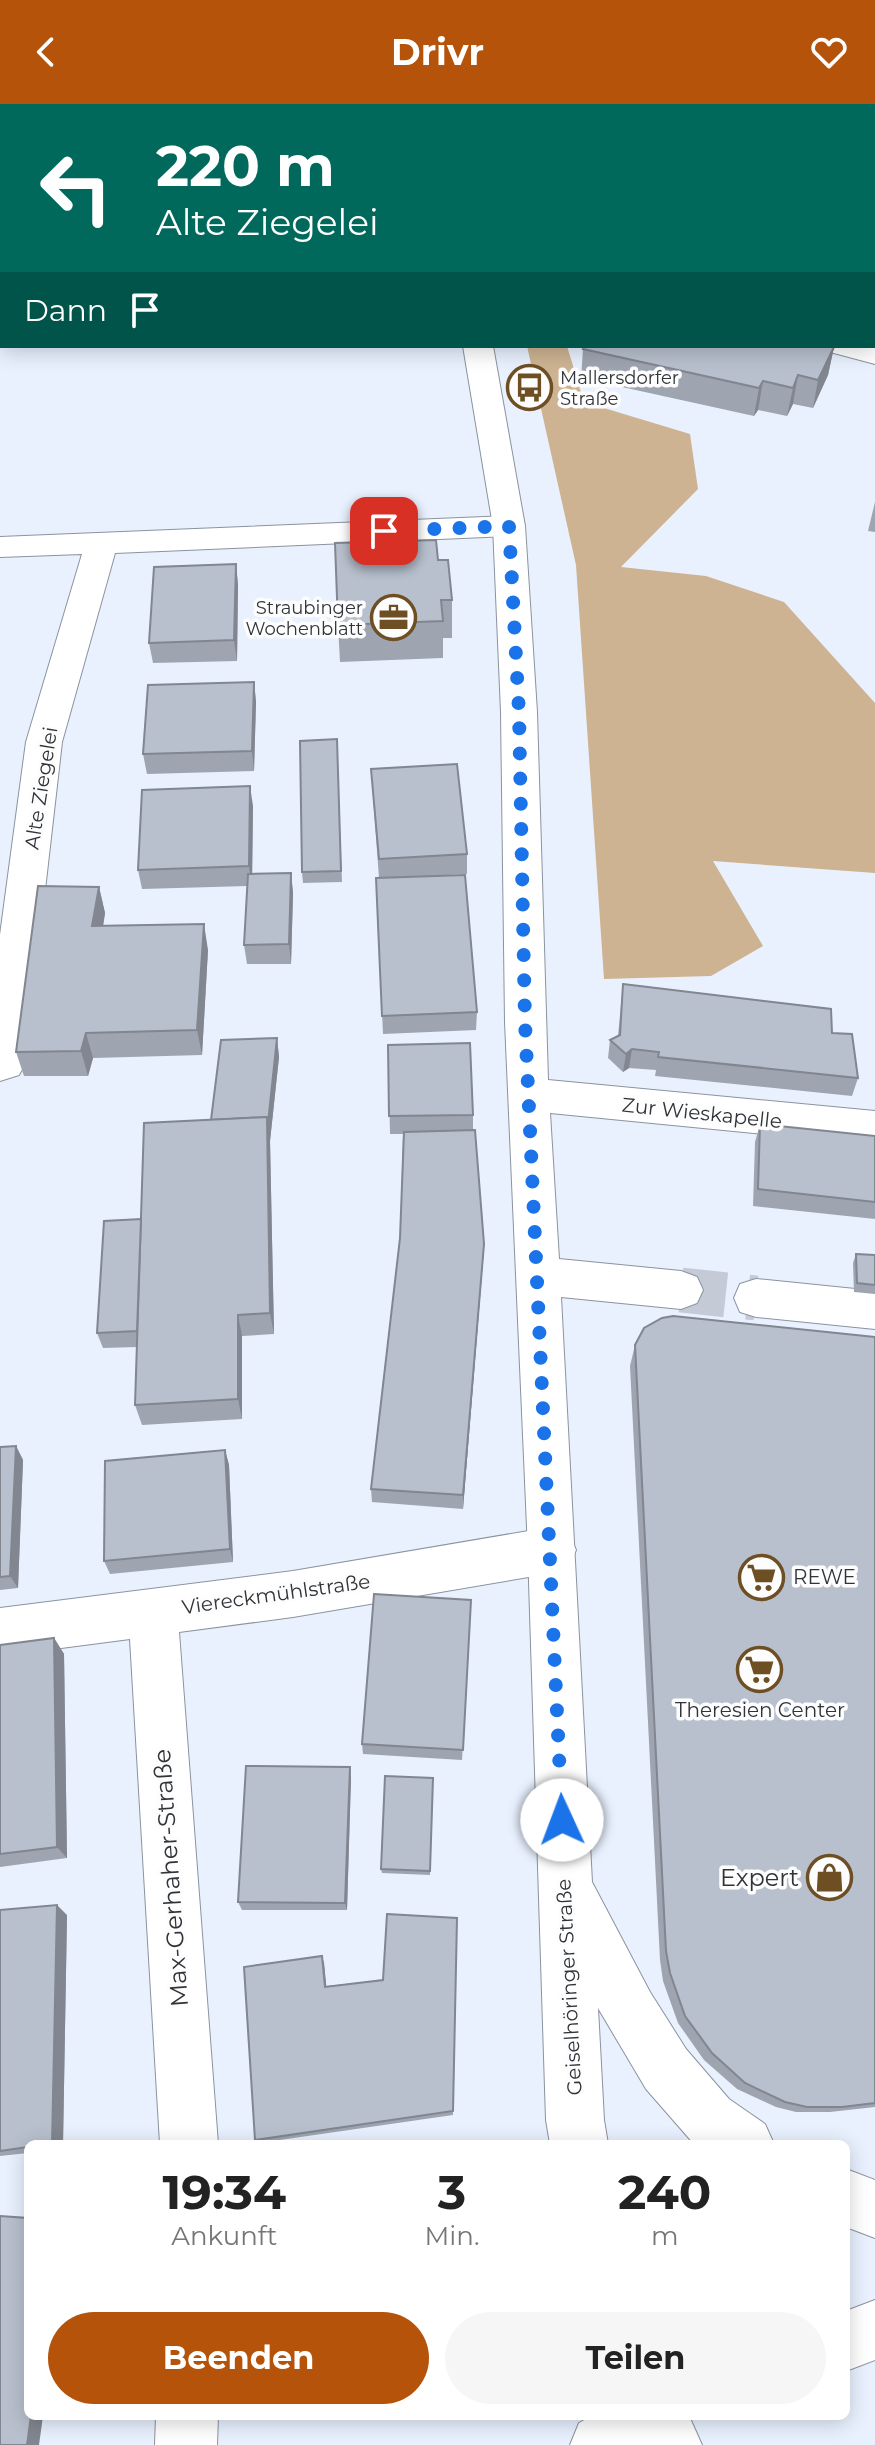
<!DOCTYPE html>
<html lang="de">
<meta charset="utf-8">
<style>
:root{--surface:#fff;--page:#f6f6f6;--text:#222;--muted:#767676;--accent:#b45309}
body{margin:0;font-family:Montserrat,sans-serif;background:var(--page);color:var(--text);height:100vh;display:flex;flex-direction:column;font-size:30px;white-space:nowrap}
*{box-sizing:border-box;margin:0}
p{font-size:26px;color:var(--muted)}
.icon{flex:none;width:44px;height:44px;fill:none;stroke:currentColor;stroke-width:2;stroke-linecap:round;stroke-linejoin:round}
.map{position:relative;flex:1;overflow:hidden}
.details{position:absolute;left:24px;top:2036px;width:826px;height:280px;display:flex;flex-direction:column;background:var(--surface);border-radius:12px;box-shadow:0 4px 20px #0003}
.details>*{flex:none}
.banner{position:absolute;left:0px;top:0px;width:876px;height:244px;box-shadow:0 4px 20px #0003;background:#00695c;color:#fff;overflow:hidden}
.pin{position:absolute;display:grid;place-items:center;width:68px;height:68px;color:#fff;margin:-34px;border-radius:16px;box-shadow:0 4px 12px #0006}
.me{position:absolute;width:88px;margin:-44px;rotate:358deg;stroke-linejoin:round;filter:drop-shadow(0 0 6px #0008)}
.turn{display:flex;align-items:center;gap:28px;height:168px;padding:0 24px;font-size:36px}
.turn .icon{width:104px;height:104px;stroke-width:2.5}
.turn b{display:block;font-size:56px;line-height:68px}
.then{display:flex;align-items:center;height:76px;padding:0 24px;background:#0003;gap:16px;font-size:30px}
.eta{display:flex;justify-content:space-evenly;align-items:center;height:136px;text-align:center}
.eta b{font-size:48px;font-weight:700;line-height:56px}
.button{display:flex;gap:16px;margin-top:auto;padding:16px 24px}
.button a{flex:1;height:92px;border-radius:48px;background:var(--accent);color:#fff;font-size:32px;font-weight:700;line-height:92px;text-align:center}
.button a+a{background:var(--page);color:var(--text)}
header{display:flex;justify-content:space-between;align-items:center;height:104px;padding:0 24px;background:var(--accent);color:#fff;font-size:36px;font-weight:700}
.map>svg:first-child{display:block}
.forest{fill:#cdb392}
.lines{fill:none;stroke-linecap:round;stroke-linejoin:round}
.secondary-tunnel{stroke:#c4cbd7;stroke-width:45;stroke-dasharray:45 22;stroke-linecap:butt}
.lane-casing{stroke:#8b939f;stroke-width:2}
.street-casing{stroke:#8b939f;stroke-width:2}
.secondary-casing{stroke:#8b939f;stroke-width:2}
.lane{fill:#fff;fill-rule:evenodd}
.street{fill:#fff;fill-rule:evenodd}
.secondary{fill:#fff;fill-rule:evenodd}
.wall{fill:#9ea5b1}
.shaded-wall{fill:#818690}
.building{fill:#b8c0ce;stroke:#818690;stroke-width:2}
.route{stroke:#1a73e8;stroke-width:14;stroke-dasharray:0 25.2}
.labels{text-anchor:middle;stroke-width:7;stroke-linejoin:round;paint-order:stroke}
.far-poi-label{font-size:18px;fill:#303439;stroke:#fdfdfd;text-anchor:start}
.street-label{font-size:20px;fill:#303439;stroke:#fdfdfd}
.poi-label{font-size:20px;fill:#303439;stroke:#fdfdfd;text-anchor:start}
.near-street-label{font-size:24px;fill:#303439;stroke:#fdfdfd}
.near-poi-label{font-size:24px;fill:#303439;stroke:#fdfdfd;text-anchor:end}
</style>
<header><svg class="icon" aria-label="back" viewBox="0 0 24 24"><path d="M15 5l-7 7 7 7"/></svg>Drivr<svg class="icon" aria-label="heart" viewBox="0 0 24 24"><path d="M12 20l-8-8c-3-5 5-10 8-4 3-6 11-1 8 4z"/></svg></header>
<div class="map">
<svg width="875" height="2341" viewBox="0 0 875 2341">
<rect width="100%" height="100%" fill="#e9f1ff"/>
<!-- forest -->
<path class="forest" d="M527,242h40l17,56 106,32 8,55 -77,78 85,9 78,26 91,101v170l-162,-12 50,85 -52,30 -107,3 -28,-414z"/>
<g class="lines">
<!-- secondary-tunnel -->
<path class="secondary-tunnel" d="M681,1186l75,8"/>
<defs>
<path id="lane" d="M443,0h16l1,2h-16z"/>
<g id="street">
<path d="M297,0h26l2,2h-26z"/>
<path d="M825,242h50v18l-45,-12z"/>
<path d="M509,412l11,3 5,7 -5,7 -11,3 -394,17 -53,189 -37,322 -6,11 -19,6v-146l26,-193 56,-188 -82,3v-20z"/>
<path d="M552,1423l17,7 7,16 -7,16 -17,7 -259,44 -114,15 39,512h-58l-30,-505 -130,17v-48l293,-37z"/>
<path d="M156,2312h62l-1,29h-62z"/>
</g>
<g id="secondary">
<path d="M384,0h26l1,2h-26z"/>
<path d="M463,242h30l32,180 12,186 11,368 327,31v34l-325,-32 9,146 122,12 16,6 6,13 -6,13 -16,6 -120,-12 31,585 58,110 36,57 43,50 36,25 9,20h-80l-48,-55 -48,-81 6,112 4,24h-58l-4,-24 -18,-570 -23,-528 -4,-310 -8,-186z"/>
<path d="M756,1175l119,12v38l-119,-12 -16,-5 -6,-14 6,-14z"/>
<path d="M846,2065l29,11v58l-29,-11z"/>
<path d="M875,2196v60l-29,11v-60z"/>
<path d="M591,2312h98l13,29h-132l9,-22z"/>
</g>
</defs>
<!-- lane casing -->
<use href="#lane" class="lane-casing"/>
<!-- street casing -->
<use href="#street" class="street-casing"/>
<!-- secondary casing -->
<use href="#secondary" class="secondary-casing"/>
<!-- lane -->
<use href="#lane" class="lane"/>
<!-- street -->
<use href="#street" class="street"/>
<!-- secondary -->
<use href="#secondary" class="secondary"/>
</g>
<!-- wall -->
<g class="wall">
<path d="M0,0h14l1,2h-13v132h-2z"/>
<path d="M25,0h32l-27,2h-4z"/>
<rect x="123" y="0" width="172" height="2"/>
<path d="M594,0h164v2h-147z"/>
<path d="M826,0h49v54l-1,-52h-34v-2z"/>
<path d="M875,164v57h-1z"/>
<path d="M834,243l-6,28 -15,33 -20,-4 -6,12 -29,-6 -4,6 -173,-38 2,-29z"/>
<path d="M875,398v30l-7,-1z"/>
<path d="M438,456l14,40v38h-9v20l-103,4 -2,-37z"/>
<path d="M236,460l2,21 -1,76 -84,2 -4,-20z"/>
<path d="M254,578l2,20 -2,69 -107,3 -4,-20z"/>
<path d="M337,635l5,143 -39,1 -1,-11z"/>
<path d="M371,665l96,85v20l-60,3 70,135 -1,18 -93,4 -7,-156h3z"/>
<path d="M253,702l-1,68 39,-1 2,20 -2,71h-44l-3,-19 3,-59 -105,3 -4,-19z"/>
<path d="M99,783l6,26 -2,13 105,24 -6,105 -109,3 -5,18h-64l-8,-24z"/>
<path d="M623,880l209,49 26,45 -6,18 -197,-20 1,-6 -27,-2 -6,4 -15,-14 2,-18 8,-4z"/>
<path d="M277,934l2,19 -9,84 4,193 -32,2v83l-100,6 -7,-20 2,-58 -34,1 -6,-15 44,-114 70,-99z"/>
<path d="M388,941l85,70v15l10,131 -20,248 -91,-7 -1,-13 29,-251 3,-104h-13z"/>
<path d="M760,1020l115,12v83l-122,-13 2,-64z"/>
<path d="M856,1150l19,1v39l-21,-2 -1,-29z"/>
<path d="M875,1233v770l-45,5h-34l-20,-5 -39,-18 -33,-29 -26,-37 -15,-42 -3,-21 -30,-594 5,-21z"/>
<path d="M16,1342l7,14 -5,128 -18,2v-143z"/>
<path d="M225,1346l4,15 4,97 -123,12 -6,-13z"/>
<path d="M471,1496l-9,160 -99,-6 -1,-10z"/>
<path d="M54,1534l10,16 3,204 -67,9v-222z"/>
<path d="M351,1673l-4,133h-105l-4,-8z"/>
<path d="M433,1674l-3,97 -48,-2 -1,-4z"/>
<path d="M0,1806l67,5 -4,229h-35v9l-28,3z"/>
<path d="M457,1814l-4,197 -194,28 -4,-3 69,-177 2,23 57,-6z"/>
</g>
<!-- shaded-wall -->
<g class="shaded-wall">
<path d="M834,243l-6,28 -15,33 5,-28z"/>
<path d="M798,271l-5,29 -6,12 6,-28z"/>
<path d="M763,277l-5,29 -4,6 5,-28z"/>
<path d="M236,460l2,21 -1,76 -3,-21z"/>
<path d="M254,578l2,20 -2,69 -2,-20z"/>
<path d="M250,682l3,20 -1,80 -3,-20z"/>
<path d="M291,769l2,20 -2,71 -2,-20z"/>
<path d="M99,783l6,26 -6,39 -7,-26z"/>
<path d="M204,820l4,26 -6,105 -5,-25z"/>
<path d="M86,929l7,25 -5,18 -7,-25z"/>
<path d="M277,934l2,19 -9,84 4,193 -4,-21 -3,-196z"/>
<path d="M632,945l-3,19 -6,4 3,-18z"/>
<path d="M484,1140l-1,17 -20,248v-14z"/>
<path d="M238,1211l4,21v83l-4,-20z"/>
<path d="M16,1342l7,14 -5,128 -8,-12z"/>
<path d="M225,1346l4,15 4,97 -3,-13z"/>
<path d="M54,1534l10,16 3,204 -10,-11z"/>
<path d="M350,1663l1,10 -4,133 -2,-7z"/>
<path d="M57,1801l10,10 -4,229h-11z"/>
<path d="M322,1852l2,7 3,30 -2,-6z"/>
<path d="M31,2312h12l-4,29h-12z"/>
</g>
<!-- building -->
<g class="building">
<path d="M0,0h13v2h-11v99h-2z"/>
<rect x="123" y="0" width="39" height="2"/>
<path d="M218,0h72l-7,2h-63z"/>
<rect x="629" y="0" width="64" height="2"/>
<rect x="694" y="0" width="64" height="2"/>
<path d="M843,0h32v33l-1,-31h-32z"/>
<path d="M585,242h246l3,1 -16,33 -20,-5 -5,13 -30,-7 -4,7 -176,-39z"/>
<path d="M436,436l2,20h10l4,40h-11l2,21 -105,4 -3,-82z"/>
<path d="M236,460l-2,76 -85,3 5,-76z"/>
<path d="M254,578l-2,69 -109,3 5,-69z"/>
<path d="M337,635l4,132 -39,1 -2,-131z"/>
<path d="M457,660l10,90 -88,5 -8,-90z"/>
<path d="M250,682l-1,80 -111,4 4,-80z"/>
<path d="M291,769l-2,71 -45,1 4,-71z"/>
<path d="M465,771l12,137 -95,4 -6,-138z"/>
<path d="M38,782l61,1 -7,39 112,-2 -7,106 -111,3 -5,18 -65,1z"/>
<path d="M623,880l208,25 1,24 20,1 6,44 -200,-21 1,-5 -27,-3 -6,5 -16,-14 10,-5z"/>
<path d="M277,934l-9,85 -1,-6 -56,3 10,-80z"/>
<path d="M470,939l3,72 -84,1 -1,-71z"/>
<path d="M267,1013l3,196 -32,2v84l-103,6 9,-282z"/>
<path d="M760,1020l115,12v66l-117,-13z"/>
<path d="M475,1026l9,114 -21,251 -92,-6 29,-251 4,-106z"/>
<path d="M141,1115l-4,112 -40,2 7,-112z"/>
<path d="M856,1150l19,1v30l-18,-2z"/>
<path d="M673,1212l202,21v766l-33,4h-35l-22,-5 -40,-19 -33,-30 -27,-37 -15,-43 -4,-22 -31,-606 9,-17 18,-10z"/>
<path d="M16,1342l-6,130 -10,1v-130z"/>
<path d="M225,1346l5,99 -126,12 1,-100z"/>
<path d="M374,1490l97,6 -8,150 -101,-6z"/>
<path d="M54,1534l3,209 -57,7v-209z"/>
<path d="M246,1662l104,1 -5,136 -107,-1z"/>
<path d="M385,1672l48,2 -3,93 -49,-2z"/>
<path d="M57,1801l-5,239h-24v3l-28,4v-241z"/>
<path d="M387,1810l70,4 -4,193 -198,29 -11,-173 78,-11 3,31 58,-7z"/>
<path d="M0,2112l28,2v198h3l-4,29h-27z"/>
</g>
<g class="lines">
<!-- route -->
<path class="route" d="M384,427l125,-5 10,186 6,310 37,798"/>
</g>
<!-- icons -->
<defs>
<symbol id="bus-ring" viewBox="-11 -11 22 22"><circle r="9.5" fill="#fdfdfd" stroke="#6e4f24" stroke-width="1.5"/><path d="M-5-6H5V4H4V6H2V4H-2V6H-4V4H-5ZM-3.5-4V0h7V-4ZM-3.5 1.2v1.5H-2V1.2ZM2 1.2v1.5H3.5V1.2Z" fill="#6e4f24"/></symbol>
<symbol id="office-ring" viewBox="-11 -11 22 22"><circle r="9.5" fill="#fdfdfd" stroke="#6e4f24" stroke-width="1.5"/><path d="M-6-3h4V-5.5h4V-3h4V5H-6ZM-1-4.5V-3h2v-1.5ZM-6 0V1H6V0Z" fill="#6e4f24"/></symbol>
<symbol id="supermarket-ring" viewBox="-11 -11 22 22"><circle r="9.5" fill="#fdfdfd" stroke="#6e4f24" stroke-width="1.5"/><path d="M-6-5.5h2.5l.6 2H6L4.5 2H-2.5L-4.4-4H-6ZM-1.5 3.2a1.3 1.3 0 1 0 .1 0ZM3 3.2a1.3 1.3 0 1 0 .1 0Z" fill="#6e4f24"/></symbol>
<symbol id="shop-ring" viewBox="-11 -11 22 22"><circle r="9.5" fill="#fdfdfd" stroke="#6e4f24" stroke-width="1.5"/><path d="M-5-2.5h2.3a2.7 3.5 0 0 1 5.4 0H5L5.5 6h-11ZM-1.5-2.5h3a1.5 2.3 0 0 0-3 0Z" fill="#6e4f24"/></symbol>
</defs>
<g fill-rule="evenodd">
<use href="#bus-ring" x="504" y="258" width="51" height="51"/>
<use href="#office-ring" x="368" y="488" width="51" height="51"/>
<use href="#supermarket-ring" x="736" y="1448" width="51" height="51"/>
<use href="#supermarket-ring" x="734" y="1540" width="51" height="51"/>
<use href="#shop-ring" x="804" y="1748" width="51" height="51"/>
</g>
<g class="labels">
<!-- far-poi labels -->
<g class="far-poi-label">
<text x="560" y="280">Mallersdorfer<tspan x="560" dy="21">Straße</tspan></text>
<text x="363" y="510" text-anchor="end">Straubinger<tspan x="363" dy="21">Wochenblatt</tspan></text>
</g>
<!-- street labels -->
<g class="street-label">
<text transform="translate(41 684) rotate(-81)" y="7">Alte Ziegelei</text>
<text transform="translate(702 1009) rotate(6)" y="7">Zur Wieskapelle</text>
<text transform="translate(276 1490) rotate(-8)" y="7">Viereckmühlstraße</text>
<text transform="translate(569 1883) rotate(-93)" y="7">Geiselhöringer Straße</text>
</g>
<!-- poi labels -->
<g class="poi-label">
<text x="793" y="1480">REWE</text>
<text x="760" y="1613" text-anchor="middle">Theresien Center</text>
</g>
<!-- near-street labels -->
<g class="near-street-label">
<text transform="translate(171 1774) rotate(-94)" y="8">Max-Gerhaher-Straße</text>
</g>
<!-- near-poi labels -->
<g class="near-poi-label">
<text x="799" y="1782">Expert</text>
</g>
</g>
</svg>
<div class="pin" style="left:384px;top:427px;background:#d93025"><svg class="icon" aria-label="arrive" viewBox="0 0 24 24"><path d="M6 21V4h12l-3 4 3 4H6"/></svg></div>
<svg class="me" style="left:562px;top:1716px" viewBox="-20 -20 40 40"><circle r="19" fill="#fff"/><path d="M0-13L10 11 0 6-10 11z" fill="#1a73e8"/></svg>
<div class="banner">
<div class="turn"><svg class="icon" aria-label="left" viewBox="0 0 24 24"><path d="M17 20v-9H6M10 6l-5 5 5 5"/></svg><div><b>220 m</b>Alte Ziegelei</div></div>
<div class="then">Dann<svg class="icon" aria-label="arrive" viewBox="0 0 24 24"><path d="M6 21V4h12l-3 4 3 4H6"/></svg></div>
</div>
<section class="details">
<div class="eta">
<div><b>19:34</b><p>Ankunft</p></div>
<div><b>3</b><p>Min.</p></div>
<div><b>240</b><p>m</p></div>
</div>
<div class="button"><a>Beenden</a><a>Teilen</a></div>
</section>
</div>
